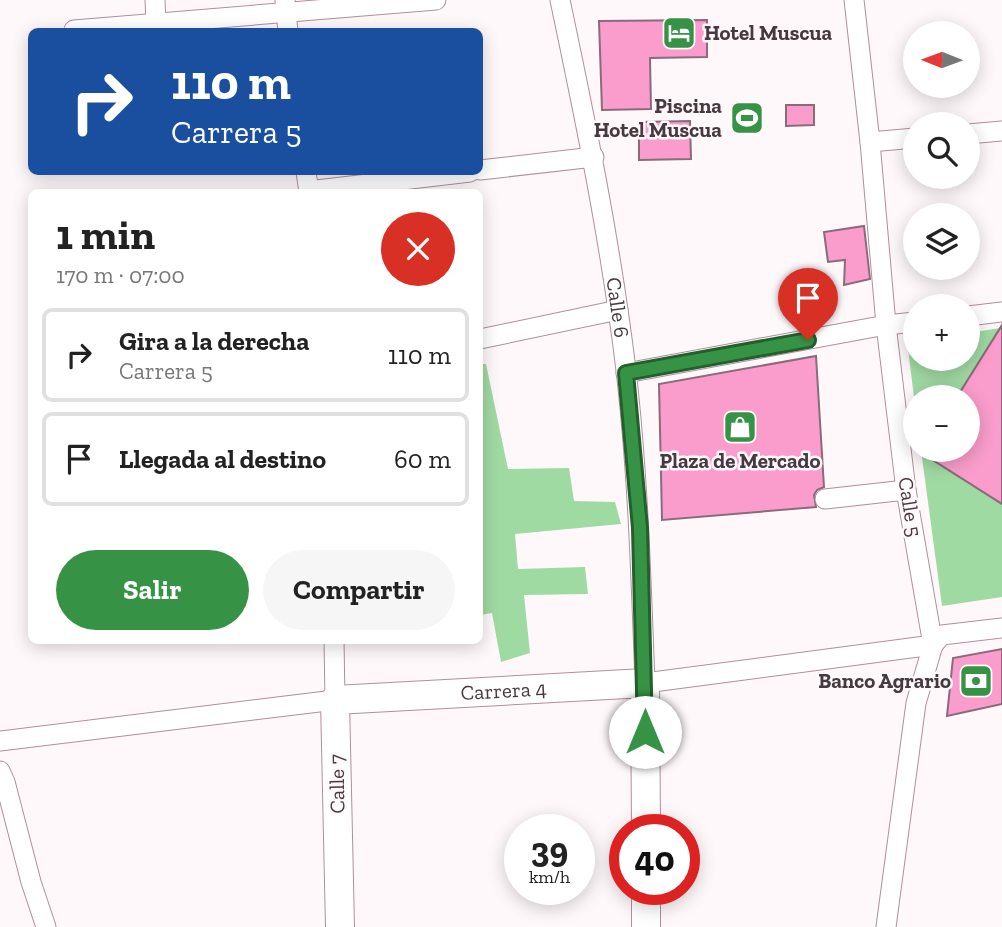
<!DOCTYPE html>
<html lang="es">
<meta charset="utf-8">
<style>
:root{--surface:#fff;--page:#f6f6f6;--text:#222;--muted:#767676;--line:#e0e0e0;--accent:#369345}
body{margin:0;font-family:"Zilla Slab",serif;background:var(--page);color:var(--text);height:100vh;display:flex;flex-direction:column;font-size:26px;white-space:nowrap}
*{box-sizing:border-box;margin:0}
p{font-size:23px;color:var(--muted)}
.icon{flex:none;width:38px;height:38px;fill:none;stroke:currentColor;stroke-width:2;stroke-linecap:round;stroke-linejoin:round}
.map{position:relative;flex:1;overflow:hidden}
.details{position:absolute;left:28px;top:189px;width:455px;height:455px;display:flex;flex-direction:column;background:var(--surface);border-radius:10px;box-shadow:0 4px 18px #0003}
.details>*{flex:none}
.banner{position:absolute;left:28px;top:28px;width:455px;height:147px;border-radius:10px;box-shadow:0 4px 18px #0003;background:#1a4fa0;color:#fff;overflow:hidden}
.needle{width:46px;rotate:271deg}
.buttons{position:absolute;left:903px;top:21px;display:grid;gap:14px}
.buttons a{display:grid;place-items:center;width:77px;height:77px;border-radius:50%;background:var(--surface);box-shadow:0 4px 18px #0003;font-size:35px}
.speed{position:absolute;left:504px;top:814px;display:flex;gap:14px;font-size:35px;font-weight:700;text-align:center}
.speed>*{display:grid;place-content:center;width:91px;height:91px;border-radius:50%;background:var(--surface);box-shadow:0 4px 18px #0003;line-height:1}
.speed small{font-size:18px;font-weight:400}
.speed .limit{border:10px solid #d22;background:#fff;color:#111}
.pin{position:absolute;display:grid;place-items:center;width:60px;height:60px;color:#fff;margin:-72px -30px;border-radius:50% 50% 50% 0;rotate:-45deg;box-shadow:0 0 7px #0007}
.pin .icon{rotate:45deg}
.me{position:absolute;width:77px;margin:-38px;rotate:0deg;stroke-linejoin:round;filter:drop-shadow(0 0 5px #0008)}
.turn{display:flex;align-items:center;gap:24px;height:147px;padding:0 28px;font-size:32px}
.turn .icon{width:91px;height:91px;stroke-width:2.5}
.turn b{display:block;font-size:49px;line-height:60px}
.round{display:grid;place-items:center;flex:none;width:74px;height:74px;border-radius:37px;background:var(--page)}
.headline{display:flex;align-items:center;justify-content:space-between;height:119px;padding:0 28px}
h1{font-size:42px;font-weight:800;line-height:52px}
.button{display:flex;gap:14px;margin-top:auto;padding:14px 28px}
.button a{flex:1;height:80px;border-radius:42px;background:var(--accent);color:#fff;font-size:28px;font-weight:800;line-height:80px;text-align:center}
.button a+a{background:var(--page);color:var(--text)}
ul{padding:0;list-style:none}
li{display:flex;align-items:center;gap:21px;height:94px;margin:0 14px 10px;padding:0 14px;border:4px solid var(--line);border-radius:10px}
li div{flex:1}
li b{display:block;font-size:26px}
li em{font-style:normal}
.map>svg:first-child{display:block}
.green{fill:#a0daa3}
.building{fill:#fa9dcc;stroke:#896b79;stroke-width:2}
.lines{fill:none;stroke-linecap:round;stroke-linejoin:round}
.street-casing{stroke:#af8f9e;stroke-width:21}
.secondary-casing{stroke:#af8f9e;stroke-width:30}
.street{stroke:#fff;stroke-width:19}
.secondary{stroke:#fff;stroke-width:28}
.route-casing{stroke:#23602d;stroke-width:18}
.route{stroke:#369345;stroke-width:12}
.labels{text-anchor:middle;stroke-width:5;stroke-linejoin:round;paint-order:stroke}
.poi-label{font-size:21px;font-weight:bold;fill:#46393f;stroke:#fff8fb;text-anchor:end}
.street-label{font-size:21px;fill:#46393f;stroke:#fff8fb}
</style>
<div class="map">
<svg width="1002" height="927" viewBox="0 0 1002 927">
<rect width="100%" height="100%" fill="#fff8fb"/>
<!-- green -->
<g class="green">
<path d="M1000,328l-43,69h-42v8l-8,-64 8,-1v19h53v-26z"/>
<path d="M480,364h6l22,105 61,-1 5,33 41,1 6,22 -106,10 3,35 67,-2 3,27 -64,1 6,58 -29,9 -9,-49 -12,2z"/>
<path d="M921,450h3l-2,3 74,48 6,-8v104l-60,9z"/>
</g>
<!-- building -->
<g class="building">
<path d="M707,20v37l-57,1 1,51 -49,1 -3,-89z"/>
<path d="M786,105h28v20l-28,1z"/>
<path d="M690,121l1,38 -52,1v-38z"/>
<path d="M864,226l6,53 -26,6 1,-25 -17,2 -4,-30z"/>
<path d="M1002,325v179l-85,-54h51v-53h-11z"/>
<path d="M816,356l8,131 -7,3 -3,5 2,12 -154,13 -3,-136z"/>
<path d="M1002,649v55l-55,12 6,-58z"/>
</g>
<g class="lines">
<defs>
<g id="street">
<path d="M155,0l1,23"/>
<path d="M285,0l3,32"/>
<path id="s1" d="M560,0c26,123 51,245 66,370 12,104 15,208 19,313l288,-38 9,-10 60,-7"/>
<path d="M854,0l16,142 16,183 20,165 27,155 -17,58 -30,224"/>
<path d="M74,30l362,-30"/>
<path d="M968,134l34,-3"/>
<path d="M870,142l45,-4"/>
<path d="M480,170l114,-13"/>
<path d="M306,172l3,20"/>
<path d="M308,191l162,-19"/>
<path d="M968,316l34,-4"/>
<path d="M480,339l138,-29"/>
<path d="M626,373l260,-48 29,-3"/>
<path d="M825,499l81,-9"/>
<path d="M0,741l335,-41 -1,-60"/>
<path d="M0,771l5,11 26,100 15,45"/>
</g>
<g id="secondary">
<path d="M646,889v38"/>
<path id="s2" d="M340,927l-5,-227 310,-17 1,147"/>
</g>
</defs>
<!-- street casing -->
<use href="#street" class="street-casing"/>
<!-- secondary casing -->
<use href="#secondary" class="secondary-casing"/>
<!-- street -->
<use href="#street" class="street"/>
<!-- secondary -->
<use href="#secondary" class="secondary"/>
</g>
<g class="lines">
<defs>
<path id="route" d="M645,732l-5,-204 -14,-155 182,-33"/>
</defs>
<!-- route casing -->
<use href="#route" class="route-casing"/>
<!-- route -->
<use href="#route" class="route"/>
</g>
<!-- icons -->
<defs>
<symbol id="hotel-square" viewBox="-11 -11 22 22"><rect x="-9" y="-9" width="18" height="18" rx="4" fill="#369345" stroke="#fff8fb"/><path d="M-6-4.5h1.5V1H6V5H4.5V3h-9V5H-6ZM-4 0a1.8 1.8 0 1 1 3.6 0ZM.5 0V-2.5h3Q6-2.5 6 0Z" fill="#fff"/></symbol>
<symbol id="stadium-square" viewBox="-11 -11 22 22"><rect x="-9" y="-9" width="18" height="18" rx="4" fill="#369345" stroke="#fff8fb"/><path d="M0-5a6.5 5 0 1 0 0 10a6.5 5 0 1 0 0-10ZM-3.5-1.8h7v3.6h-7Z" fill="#fff"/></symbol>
<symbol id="shop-square" viewBox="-11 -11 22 22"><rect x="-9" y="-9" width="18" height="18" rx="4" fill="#369345" stroke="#fff8fb"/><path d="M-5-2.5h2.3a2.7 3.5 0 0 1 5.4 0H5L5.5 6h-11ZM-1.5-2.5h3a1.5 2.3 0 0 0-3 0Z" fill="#fff"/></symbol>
<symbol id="bank-square" viewBox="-11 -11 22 22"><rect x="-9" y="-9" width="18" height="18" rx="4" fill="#369345" stroke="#fff8fb"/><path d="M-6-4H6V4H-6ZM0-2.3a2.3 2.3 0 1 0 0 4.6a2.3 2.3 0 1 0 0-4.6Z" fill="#fff"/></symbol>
</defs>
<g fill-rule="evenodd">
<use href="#hotel-square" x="660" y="14" width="38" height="38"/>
<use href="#stadium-square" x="728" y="99" width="38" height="38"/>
<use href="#shop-square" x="721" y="408" width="38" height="38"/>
<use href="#bank-square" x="957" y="662" width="38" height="38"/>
</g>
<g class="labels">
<!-- poi labels -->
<g class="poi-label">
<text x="704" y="40" text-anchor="start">Hotel Muscua</text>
<text x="722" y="113">Piscina<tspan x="722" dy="24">Hotel Muscua</tspan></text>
<text x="740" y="468" text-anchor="middle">Plaza de Mercado</text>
<text x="951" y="688">Banco Agrario</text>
</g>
<!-- street labels -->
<g class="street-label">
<text dy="7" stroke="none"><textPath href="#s1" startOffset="313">Calle 6</textPath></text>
<text transform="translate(910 507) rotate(81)" y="7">Calle 5</text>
<text dy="7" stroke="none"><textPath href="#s2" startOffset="396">Carrera 4</textPath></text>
<text transform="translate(337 784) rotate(-91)" y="7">Calle 7</text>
</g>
</g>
</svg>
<div class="buttons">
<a><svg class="needle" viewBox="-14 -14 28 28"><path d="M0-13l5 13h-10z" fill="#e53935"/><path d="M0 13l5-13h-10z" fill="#767676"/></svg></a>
<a><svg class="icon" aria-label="search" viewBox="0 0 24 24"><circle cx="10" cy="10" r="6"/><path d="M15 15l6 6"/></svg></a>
<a><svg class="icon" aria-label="layers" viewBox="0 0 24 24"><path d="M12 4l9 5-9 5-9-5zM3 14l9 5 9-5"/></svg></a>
<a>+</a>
<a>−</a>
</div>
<div class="speed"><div>39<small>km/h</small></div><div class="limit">40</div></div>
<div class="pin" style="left:808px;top:340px;background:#d93025"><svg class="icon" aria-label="arrive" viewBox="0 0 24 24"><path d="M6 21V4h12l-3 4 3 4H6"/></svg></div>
<svg class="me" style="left:645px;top:732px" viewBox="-20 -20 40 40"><circle r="19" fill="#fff"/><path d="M0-13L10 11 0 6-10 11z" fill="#369345"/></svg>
<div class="banner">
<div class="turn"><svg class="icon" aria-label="right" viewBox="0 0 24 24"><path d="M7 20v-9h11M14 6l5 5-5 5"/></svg><div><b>110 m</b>Carrera 5</div></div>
</div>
<section class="details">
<div class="headline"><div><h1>1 min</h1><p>170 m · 07:00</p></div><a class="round" style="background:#d93025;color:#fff"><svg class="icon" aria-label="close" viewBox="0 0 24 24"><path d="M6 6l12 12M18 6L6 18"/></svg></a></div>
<ul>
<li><svg class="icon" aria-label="right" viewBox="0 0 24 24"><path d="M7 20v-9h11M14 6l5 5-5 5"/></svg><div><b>Gira a la derecha</b><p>Carrera 5</p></div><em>110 m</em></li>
<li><svg class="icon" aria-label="arrive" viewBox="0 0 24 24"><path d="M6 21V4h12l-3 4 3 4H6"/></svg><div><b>Llegada al destino</b></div><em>60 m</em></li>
</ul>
<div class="button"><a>Salir</a><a>Compartir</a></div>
</section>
</div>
